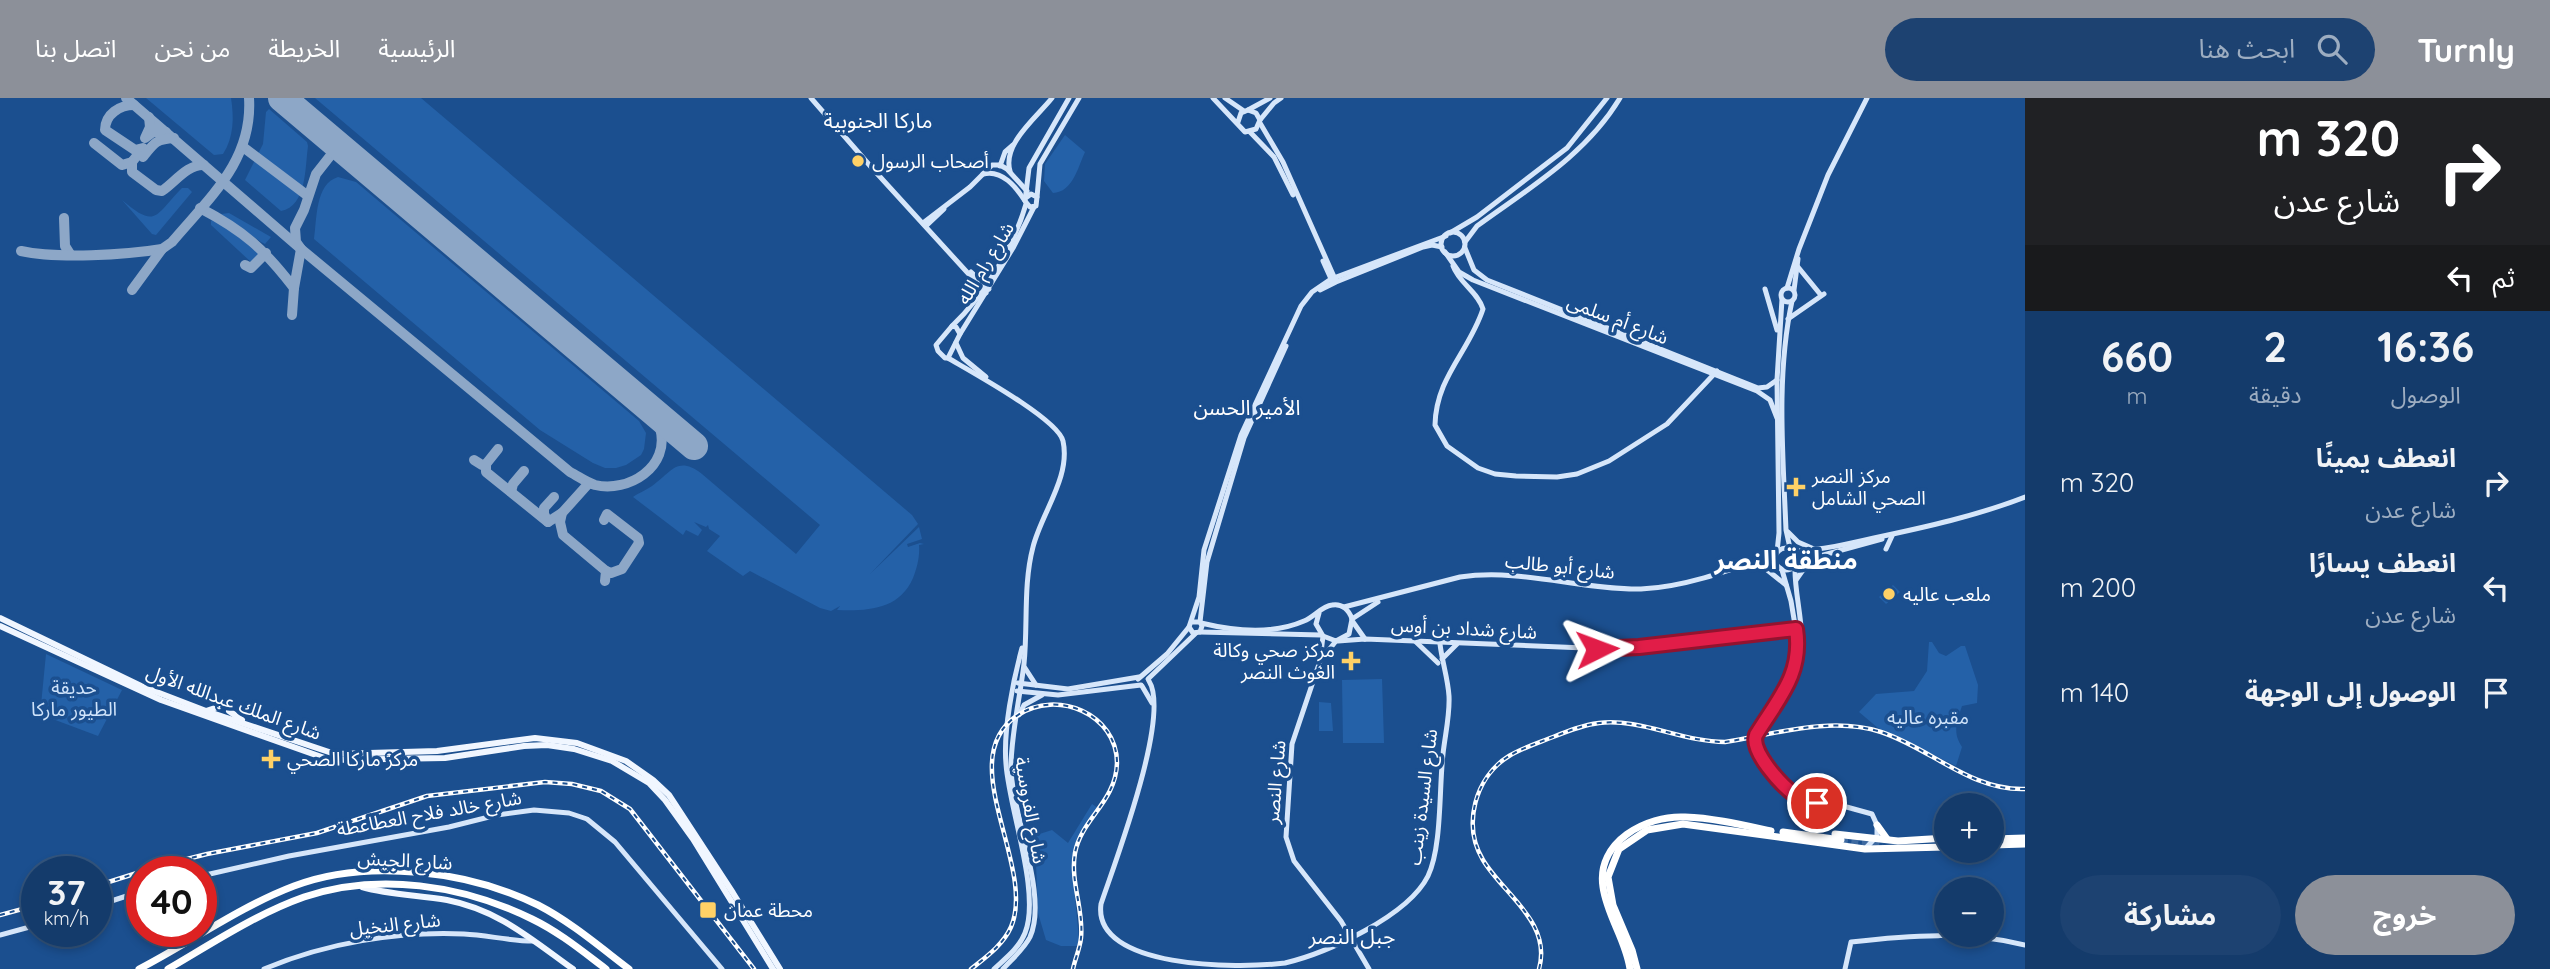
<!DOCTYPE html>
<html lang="ar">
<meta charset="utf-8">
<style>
:root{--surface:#143b6b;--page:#1d4271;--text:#f1f3f6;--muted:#9dadc1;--line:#33557e;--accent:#8c9099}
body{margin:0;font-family:Quicksand,"Noto Sans Arabic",sans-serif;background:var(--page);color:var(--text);direction:rtl;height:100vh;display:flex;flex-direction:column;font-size:26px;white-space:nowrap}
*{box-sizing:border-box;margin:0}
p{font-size:23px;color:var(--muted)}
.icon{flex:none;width:38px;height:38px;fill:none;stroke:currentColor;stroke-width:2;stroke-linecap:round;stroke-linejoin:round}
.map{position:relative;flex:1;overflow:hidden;direction:ltr}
.details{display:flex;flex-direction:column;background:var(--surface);width:525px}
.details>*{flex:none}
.hud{background:#202124;color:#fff;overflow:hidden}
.buttons{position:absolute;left:1934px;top:695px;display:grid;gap:14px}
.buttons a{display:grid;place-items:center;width:70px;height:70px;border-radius:50%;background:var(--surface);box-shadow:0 4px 10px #0003,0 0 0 2px var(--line);font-size:35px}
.speed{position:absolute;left:21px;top:758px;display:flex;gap:14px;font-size:35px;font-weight:700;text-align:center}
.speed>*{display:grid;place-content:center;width:91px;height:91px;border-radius:50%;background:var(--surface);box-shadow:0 4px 10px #0003,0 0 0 2px var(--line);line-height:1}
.speed small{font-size:18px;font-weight:400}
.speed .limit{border:10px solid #d22;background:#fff;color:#111}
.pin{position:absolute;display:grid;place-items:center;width:60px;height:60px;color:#fff;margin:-30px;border:4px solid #fff;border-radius:50%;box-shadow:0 2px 7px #0007}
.me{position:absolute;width:77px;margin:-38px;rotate:87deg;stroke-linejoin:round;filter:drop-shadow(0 0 5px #0008)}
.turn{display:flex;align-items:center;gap:24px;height:147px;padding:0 35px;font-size:32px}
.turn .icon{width:91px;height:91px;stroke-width:2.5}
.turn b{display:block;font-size:49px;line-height:60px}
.then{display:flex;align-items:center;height:66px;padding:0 35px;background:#0003;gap:14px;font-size:26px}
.eta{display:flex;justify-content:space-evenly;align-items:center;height:119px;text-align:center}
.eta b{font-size:42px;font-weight:700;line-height:49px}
.primary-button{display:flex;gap:14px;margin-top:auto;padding:14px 35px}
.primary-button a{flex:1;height:80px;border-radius:42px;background:var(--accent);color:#fff;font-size:28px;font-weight:700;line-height:80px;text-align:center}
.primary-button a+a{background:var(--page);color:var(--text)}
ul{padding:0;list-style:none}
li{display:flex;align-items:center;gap:21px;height:105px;padding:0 35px}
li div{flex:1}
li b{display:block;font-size:26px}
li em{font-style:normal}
header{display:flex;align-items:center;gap:42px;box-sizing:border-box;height:98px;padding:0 35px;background:var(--accent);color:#fff}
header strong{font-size:33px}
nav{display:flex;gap:38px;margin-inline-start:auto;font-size:24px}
.search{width:490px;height:63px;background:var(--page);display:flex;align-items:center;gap:18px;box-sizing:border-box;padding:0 24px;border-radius:38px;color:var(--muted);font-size:26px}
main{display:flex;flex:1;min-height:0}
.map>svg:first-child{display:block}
.green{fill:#2461a8}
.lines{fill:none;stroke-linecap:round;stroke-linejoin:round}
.taxiway{stroke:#8da7c7;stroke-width:10}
.runway{stroke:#8da7c7;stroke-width:28}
.highway-tunnel{stroke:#3d69a0;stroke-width:7;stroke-dasharray:7 3.5;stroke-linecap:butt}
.secondary{stroke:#d6e6fa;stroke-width:5}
.primary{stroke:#f0f6ff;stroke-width:6}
.highway{stroke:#fff;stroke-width:7}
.rail-casing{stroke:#fff;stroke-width:4.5}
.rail{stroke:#1b4f8f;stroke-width:2;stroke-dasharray:5;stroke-linecap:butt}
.route-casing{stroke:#92132f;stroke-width:18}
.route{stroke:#e11d48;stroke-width:12}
.poi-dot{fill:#ffd166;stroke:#1b4f8f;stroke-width:2.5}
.labels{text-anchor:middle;stroke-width:7;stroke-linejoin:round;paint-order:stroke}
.poi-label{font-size:19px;fill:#fff;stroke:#1b4f8f;text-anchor:start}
.street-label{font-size:19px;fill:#fff;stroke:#1b4f8f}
.park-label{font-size:19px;fill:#cfe3fa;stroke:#1b4f8f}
.neighbourhood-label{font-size:21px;fill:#fff;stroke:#1b4f8f}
.district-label{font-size:26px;font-weight:bold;fill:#fff;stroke:#1b4f8f}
</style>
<header>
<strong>Turnly</strong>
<div class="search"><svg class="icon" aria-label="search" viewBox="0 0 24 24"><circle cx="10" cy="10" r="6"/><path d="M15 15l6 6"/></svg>ابحث هنا</div>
<nav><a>الرئيسية</a><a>الخريطة</a><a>من نحن</a><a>اتصل بنا</a></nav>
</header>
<main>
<section class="details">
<div class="hud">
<div class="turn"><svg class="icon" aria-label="right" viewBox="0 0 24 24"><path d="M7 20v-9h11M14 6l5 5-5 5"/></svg><div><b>320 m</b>شارع عدن</div></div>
<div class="then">ثم<svg class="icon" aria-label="left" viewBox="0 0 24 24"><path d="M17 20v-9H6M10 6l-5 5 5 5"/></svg></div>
</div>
<div class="eta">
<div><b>16:36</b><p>الوصول</p></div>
<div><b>2</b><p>دقيقة</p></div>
<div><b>660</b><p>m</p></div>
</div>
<ul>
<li><svg class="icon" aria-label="right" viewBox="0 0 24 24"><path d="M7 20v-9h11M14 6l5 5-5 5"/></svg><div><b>انعطف يمينًا</b><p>شارع عدن</p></div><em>320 m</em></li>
<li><svg class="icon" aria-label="left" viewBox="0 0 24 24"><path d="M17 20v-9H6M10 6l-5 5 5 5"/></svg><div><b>انعطف يسارًا</b><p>شارع عدن</p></div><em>200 m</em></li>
<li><svg class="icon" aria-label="arrive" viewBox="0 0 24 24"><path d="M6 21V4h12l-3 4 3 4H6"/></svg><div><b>الوصول إلى الوجهة</b></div><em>140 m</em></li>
</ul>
<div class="primary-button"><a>خروج</a><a>مشاركة</a></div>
</section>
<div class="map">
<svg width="2025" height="871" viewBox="0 0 2025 871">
<rect width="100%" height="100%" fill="#1b4f8f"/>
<!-- green -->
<g class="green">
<path d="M146,0h85c3,19 3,39 -8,56l-9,1z"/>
<path d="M315,0h106l491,417 6,9 -48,50 49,-47 3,12 -15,5 1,3 12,-4 4,1 -5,1c1,11 -2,23 -6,33 -14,32 -45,33 -76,32l3,-4 -9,5 -11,-3 -70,-37 -7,5 -36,-25 13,-15 -11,-7 -1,-4 -2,2 -12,-5 8,8 -4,6 -12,-6 -3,5 -50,-38c4,-3 13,-7 19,-11 20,-14 25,-31 50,-12l94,80 24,-29z"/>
<path d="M269,11l38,33 1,4c-3,21 -1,60 -27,65l-36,-31 18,-36 3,-32z"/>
<path d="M1065,37l20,17c-7,15 -12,40 -32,41l-9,-12 1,-17z"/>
<path d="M338,79l18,5 283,239 7,12 -2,16 -3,6 -15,10 -10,3h-11l-12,-5 -53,-33 -226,-191c3,-20 1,-55 24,-62z"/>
<path d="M182,90h6l4,4 -36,43 -4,-1 -30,-34c35,30 33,15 60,-12z"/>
<path d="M229,115l42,24 -6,7 -4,-2 -40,-28z"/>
<path d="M216,118c17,4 36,19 47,33l-11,14 -41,-38v-4z"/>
<path d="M1893,487l7,7 -14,12 -7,-7z"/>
<path d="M1929,544h3l7,11 7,3 15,-10h4l13,39 -1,18 -15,3c-5,16 -10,26 0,41l-6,19 -78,-38 -19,-16 17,-18 38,-3 13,-20z"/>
<path d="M46,556l76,36 -24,46 -48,-18 -9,-13z"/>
<path d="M1382,581l2,64h-41l-1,-63z"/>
<path d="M1319,604l12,1 2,28h-14z"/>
<path d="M1092,706l6,4 -19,30 -5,16 -2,12 7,73 -2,7h-16l-15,-6 -8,-27 -2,-50 -9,-25 25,-8 16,13z"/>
</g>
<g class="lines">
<!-- taxiway -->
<g class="taxiway">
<path d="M126,0l175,151 269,223c8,4 16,10 25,13 33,8 76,-18 65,-57 -1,-6 -7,-13 -10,-19"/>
<path d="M134,7c-14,0 -29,9 -29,25l30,20 8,-2 -11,14v10l24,18 6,1c13,-9 26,-27 42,-26"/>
<path d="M149,19l1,10 -5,11 8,-6h13"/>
<path d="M94,45l28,22 10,-3"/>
<path d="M243,49l65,49"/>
<path d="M143,59c11,-14 13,-18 31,-19"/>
<path d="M200,110c44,23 64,41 94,80"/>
<path d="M64,120l1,28 5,8"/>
<path d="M21,153c36,8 105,4 141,-2l10,-7c37,-44 81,-81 77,-144"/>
<path d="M245,167l6,3 15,-15"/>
<path d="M132,192l30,-41"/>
<path d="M292,217l2,-27 7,-39 -5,-7 -1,-14 9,-18 12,-36 22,-28"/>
<path d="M498,351l-12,15v8l62,50 14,-9"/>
<path d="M474,362l8,5 4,-1"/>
<path d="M589,385l-27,30 -2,9 3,13 43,36 -1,10"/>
<path d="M511,394l2,-8 11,-13"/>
<path d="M604,422l3,-6 31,24 1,5 -17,26 -11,4 -5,-2"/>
<path d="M548,424l-4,-8v-6l10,-11"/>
</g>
<!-- runway -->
<path class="runway" d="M282,0l412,348"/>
<!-- highway-tunnel -->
<path class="highway-tunnel" d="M1841,742l42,5"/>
<!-- secondary -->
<g class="secondary">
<path d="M811,0l61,70 114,125"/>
<path d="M1213,0l32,34 11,-3 4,-9 -4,-7 -8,-3 -7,3 -3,9"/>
<path d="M1225,0l19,13"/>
<path d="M1248,12l22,-12"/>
<path d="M1260,22l14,-17 7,-5"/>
<path d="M1260,25l23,39 52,117"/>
<path d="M1250,34l24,25 19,38"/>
<path d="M1000,68l5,-14 8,-7"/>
<path d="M1010,73c-8,-27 27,-54 42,-73"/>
<path d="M983,76c19,-5 33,13 42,27"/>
<path d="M1027,99l4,-3 6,3 -1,9 -6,1 -5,-6 4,-33 40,-70"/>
<path d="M1037,99l3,-33 39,-66"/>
<path d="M923,125l47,-36 22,-22h8l7,4 20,22"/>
<path d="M926,128l18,-17"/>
<circle cx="1453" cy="146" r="12"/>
<path d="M1450,135l27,-16 90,-69 40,-50"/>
<path d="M1465,144l12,-16c52,-38 109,-71 143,-128"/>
<path d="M1465,150l9,22 13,10 271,108 9,-1 10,-7"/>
<path d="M1445,154l14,20 14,8 284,111 13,9 7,18"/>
<path d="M1323,163l9,20"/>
<path d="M1453,168c6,17 25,26 30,43 -14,43 -47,68 -48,116l12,21 31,22 17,6 21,2 41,1 20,-3 32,-13 58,-37 50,-53"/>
<path d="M1798,169l22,27"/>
<path d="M971,174l18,17"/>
<circle cx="1788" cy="197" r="7"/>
<path d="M1787,190l12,-39 29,-74 39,-77"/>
<path d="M1765,191l12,41"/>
<path d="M1320,192l16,-8 87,-35 9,-2 10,2"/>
<path d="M1794,192l4,-31"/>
<path d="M1788,221l36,-25"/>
<path d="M952,228c32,-30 62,-80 74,-122"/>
<path d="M952,228l4,1 4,7 -12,24h-3l-7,-7 -2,-6z"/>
<path d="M960,236l53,-86 21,-41"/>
<path d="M956,245l7,15 23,19"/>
<path d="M948,260c22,13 110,61 115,83 8,36 -22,73 -30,106 -10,38 -5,78 -9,117 -4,33 -12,66 -13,100 -1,47 38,131 19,173 -6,12 -18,22 -27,32"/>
<path d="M1788,434l10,10 16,7"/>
<circle cx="1786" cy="461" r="11"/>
<path d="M1790,450l-4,-18c-3,-76 -10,-154 6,-229"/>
<path d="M1886,451l6,-13"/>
<path d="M1795,453c27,-1 53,-7 79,-13 52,-11 102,-22 151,-41"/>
<path d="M1777,454l2,-19 -2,-153 5,-81"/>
<path d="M1798,464l84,-23"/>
<path d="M1795,468c-1,33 13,67 3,99 -4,12 -8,25 -15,36 -8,13 -23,26 -25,42l25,35 20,17 69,19 5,11v11l-12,13"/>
<path d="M1740,470h39"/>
<path d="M1766,471l20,16"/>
<path d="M1782,472l9,31 8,48"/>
<path d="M1796,482l7,-10 13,-10"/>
<path d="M1344,509l116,-30c61,-9 121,13 181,12 45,-2 92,-20 134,-35"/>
<path d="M1352,521l26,-17"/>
<path d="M1191,524h9l2,4 -2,6 -7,1 -4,-6 10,-30 5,-47 37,-115 60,-129 11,-14 19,-13 115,-43"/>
<path d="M1200,524l7,-60 37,-124 42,-92"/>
<path d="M1353,524l12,17"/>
<path d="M1201,525c33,8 71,12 103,-2 10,-4 18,-15 28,-16 10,-2 17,5 20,14l-3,15 -13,7 -13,-5 -7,-12 3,-11"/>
<path d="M1200,534l121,3"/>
<path d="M1323,538l-3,25 -28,83 -6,93 8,24 47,60 28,48"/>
<path d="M1338,543l27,-2 244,10 192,-21"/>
<path d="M1415,543l23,22"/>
<path d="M1442,561l15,-15"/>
<path d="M1320,563l16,-20"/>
<path d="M1025,570l11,17"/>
<path d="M1138,581l29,-25 22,-27"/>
<path d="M1148,581l48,-46"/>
<path d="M1149,583c22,35 -34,181 -48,223 -9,65 138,65 184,59 42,-10 123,-47 143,-87 14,-29 11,-88 15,-122 2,-19 7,-39 6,-58 -1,-17 -7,-35 -9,-52"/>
<path d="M1018,585l50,6 71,-12"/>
<path d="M1142,588l10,17"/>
<path d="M1017,593l41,4 83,-10"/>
<path d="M1785,593l-29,44c-7,19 31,55 47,64"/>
<path d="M1019,617l5,-10 18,-10"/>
<path d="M201,778l88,-20 160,-29 48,-12 37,-5 35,3 18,6 28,23 107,127"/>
<path d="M96,808l46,-15"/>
<path d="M0,837l37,-10"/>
<path d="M264,871c62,-26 133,-38 200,-35 23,1 45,7 69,7"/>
<path d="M994,871c12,-11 25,-21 31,-36 16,-40 -16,-124 -19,-169 -3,-33 7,-83 16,-116"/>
<path d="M1845,871l6,-27c58,-7 117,-11 174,3"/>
</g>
<!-- primary -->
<g class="primary">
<path d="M0,520l141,68 65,25 129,43 102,-3 98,-13 42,5 49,18 27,19 16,15 64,98 47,76"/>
<path d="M0,528l161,74 169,60 115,-2 79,-12 23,-1 27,4 38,12 37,22 16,17 28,39 80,130"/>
<path d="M206,613l18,-6"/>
<path d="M229,613l13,9"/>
<path d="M362,789c28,8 57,8 85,13 52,10 85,40 126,69"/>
</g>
<!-- highway -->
<g class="highway">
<path d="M1877,727l10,14"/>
<path d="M1783,734l58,8"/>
<path d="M1835,736l63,7 48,-3"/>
<path d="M1992,741l33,-1"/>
<path d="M1992,747l33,-1"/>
<path d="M139,871c52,-27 100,-62 155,-83 73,-28 175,-15 244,19 33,17 62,42 91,64"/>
<path d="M168,871c43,-25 88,-55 136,-72 74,-25 159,-12 228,22 27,13 50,32 74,50"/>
<path d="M1630,871c-4,-29 -23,-53 -27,-82 -7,-45 43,-72 82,-70 29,1 58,8 86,14"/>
<path d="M1637,871l-5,-19 -19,-45 -5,-28 11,-28 28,-19 36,-6 182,25 81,-2"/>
</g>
<defs>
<g id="rail">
<path d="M96,788l63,-20 48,-12 110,-21 110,-37 118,-14 27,2 29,7 29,18 124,160"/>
<path d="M0,817l37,-10"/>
<path d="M971,871c15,-12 32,-24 40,-42 26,-61 -60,-168 7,-212 39,-26 99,-1 99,48 -1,39 -36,56 -42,90 -5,29 9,57 6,85 -1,10 -6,21 -8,31"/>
<path d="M1539,871c13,-47 -35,-74 -56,-109 -21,-35 -8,-83 26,-104 13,-8 29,-13 44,-19 15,-6 30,-12 46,-14 41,-5 84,19 126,19 50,-8 106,-26 156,-10 49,16 90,59 144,57"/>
</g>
</defs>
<!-- rail casing -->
<use href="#rail" class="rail-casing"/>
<!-- rail -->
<use href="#rail" class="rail"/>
</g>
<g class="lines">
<defs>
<path id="route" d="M1597,551l42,-2 157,-18c7,45 -18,70 -40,106 -6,16 25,50 39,60 7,4 14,6 22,8"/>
</defs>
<!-- route casing -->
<use href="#route" class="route-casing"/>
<!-- route -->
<use href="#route" class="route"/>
</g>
<!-- markers -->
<g class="poi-dot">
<circle cx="858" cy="63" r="7"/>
<path d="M1792.5 378.5h7v7h7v7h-7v7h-7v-7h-7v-7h7z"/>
<circle cx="1889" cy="496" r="7"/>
<path d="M1347.5 552.5h7v7h7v7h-7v7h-7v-7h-7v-7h7z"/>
<path d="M267.5 650.5h7v7h7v7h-7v7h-7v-7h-7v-7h7z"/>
<rect x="699" y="803" width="18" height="18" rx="3.5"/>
</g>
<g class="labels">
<!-- poi labels -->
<g class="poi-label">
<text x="872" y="70">أصحاب الرسول</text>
<text x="1812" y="385">مركز النصر<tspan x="1812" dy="22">الصحي الشامل</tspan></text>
<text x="1903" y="503">ملعب عاليه</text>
<text x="1335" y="559" text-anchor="end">مركز صحي وكالة<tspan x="1335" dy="22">الغوث النصر</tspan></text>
<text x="287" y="668">مركز ماركا الصحي</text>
<text x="724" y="819">محطة عمان</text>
</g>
<!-- street labels -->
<g class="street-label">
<text transform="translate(985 165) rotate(-59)" y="7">شارع رام الله</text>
<text transform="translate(1618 221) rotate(21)" y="7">شارع أم سلمى</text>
<text transform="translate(1560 468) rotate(6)" y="7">شارع أبو طالب</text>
<text transform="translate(1464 530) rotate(3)" y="7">شارع شداد بن أوس</text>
<text transform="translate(234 604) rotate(20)" y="7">شارع الملك عبدالله الأول</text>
<text transform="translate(1275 684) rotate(-85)" y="7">شارع النصر</text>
<text transform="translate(1422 699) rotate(-83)" y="7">شارع السيدة زينب</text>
<text transform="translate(1031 712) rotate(80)" y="7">شارع الفروسية</text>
<text transform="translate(429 715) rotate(-10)" y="7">شارع خالد فلاح العطاعطة</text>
<text transform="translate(405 762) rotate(3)" y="7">شارع الجيش</text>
<text transform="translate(395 826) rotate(-6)" y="7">شارع النخيل</text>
</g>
<!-- park labels -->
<g class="park-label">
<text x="74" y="596">حديقة<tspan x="74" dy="22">الطيور ماركا</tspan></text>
<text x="1928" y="626">مقبره عاليه</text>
</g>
<!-- neighbourhood labels -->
<g class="neighbourhood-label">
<text x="878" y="30">ماركا الجنوبية</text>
<text x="1247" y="317">الأمير الحسن</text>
<text x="1352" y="846">جبل النصر</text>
</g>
<!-- district labels -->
<g class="district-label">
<text x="1786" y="471">منطقة النصر</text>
</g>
</g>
</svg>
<div class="buttons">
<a>+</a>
<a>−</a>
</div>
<div class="speed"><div>37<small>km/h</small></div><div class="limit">40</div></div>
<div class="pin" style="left:1817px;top:705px;background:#d93025"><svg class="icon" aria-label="arrive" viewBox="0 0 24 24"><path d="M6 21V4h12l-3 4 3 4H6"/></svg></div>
<svg class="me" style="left:1597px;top:551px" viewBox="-20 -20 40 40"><path d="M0-17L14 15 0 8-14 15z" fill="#e11d48" stroke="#fff" stroke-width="4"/></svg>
</div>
</main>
